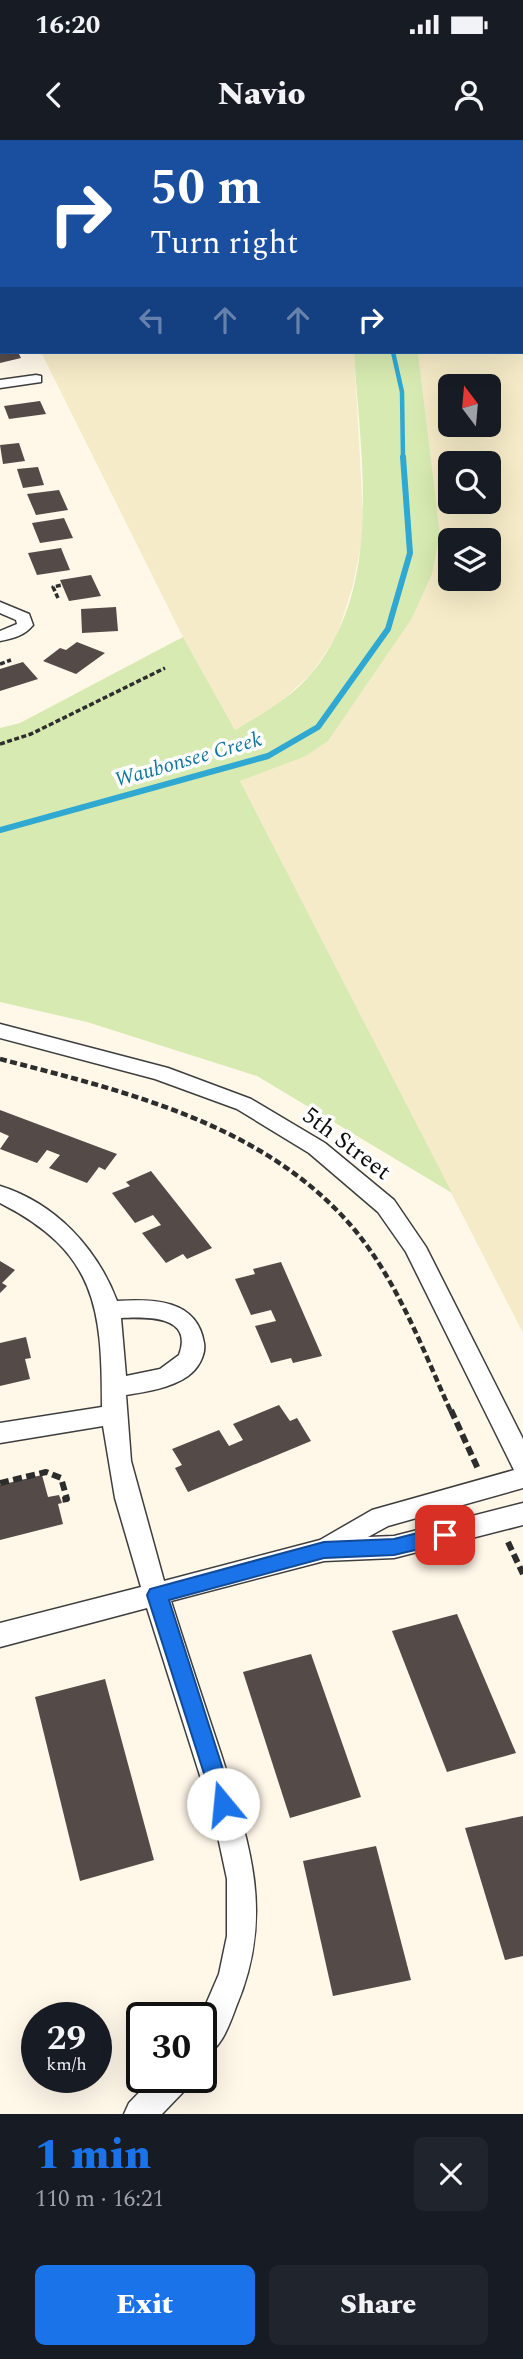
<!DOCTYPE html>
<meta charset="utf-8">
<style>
:root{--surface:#171b24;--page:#20242c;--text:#f1f3f6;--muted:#9ea1a6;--accent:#1a73e8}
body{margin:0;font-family:Spectral,serif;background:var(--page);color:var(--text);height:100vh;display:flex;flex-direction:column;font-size:26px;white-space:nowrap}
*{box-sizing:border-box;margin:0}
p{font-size:23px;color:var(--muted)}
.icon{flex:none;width:38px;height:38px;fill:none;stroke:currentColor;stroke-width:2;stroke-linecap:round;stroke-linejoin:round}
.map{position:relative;height:1974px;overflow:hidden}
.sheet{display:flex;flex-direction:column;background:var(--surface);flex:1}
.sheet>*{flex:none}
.guide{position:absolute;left:0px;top:0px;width:523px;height:214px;box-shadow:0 7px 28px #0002;background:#1a4fa0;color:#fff;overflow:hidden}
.needle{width:46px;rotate:344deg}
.fabs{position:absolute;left:438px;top:234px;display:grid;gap:14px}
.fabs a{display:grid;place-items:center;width:63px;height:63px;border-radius:10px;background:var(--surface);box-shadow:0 7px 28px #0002;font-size:35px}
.speed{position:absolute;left:21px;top:1862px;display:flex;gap:14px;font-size:35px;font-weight:700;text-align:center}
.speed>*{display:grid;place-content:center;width:91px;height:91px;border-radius:50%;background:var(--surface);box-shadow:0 7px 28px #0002;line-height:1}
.speed small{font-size:18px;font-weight:400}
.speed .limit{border:4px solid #111;border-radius:10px;background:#fff;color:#111}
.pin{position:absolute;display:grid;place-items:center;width:60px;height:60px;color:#fff;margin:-30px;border-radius:14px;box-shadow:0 4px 10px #0006}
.me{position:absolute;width:77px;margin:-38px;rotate:343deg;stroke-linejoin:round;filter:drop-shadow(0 0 5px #0008)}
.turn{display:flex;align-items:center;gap:24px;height:147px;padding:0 35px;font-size:32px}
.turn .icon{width:91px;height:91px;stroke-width:2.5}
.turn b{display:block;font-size:49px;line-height:60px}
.lanes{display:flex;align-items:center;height:66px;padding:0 35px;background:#0003;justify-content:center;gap:35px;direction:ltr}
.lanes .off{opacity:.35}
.round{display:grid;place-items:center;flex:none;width:74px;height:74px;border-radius:10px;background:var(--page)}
.summary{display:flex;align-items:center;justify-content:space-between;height:119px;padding:0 35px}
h1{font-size:42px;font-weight:800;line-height:52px;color:var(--accent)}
.action{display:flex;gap:14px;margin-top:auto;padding:14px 35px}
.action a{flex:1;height:80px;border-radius:10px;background:var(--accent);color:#fff;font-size:28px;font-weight:800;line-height:80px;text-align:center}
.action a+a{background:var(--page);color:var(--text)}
.status{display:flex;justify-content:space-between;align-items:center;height:49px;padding:0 35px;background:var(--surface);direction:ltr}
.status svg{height:19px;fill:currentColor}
header{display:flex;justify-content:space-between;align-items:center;height:91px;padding:0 35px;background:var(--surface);font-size:32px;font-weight:800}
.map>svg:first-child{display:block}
.farmland{fill:#f5ebc8;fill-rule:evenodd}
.green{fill:#d7eab1}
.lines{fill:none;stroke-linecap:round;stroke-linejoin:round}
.stream-far1{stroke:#2fa8d2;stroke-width:4.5}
.stream{stroke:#2fa8d2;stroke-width:6}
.building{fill:#544a47}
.street-casing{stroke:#3e3e3e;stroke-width:3}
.path-far2{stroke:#2d2d2d;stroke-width:3.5;stroke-dasharray:5 2.5;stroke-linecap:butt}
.path-far1{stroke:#2d2d2d;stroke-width:4.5;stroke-dasharray:7 3.5;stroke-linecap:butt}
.path{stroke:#2d2d2d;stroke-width:6;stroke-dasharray:9 4.5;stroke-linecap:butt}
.street{fill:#fff;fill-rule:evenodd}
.route{fill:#1a73e8;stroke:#114b97;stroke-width:2}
.labels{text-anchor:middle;stroke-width:7;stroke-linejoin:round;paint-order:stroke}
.far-water-label{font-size:21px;font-style:italic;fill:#1075a0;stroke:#fff}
.street-label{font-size:24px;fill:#0b0b0b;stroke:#fff}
</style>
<div class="status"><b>16:20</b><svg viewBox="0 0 49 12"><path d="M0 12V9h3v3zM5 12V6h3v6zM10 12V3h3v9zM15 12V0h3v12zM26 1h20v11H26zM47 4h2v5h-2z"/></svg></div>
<header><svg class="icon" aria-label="back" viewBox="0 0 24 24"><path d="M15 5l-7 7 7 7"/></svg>Navio<svg class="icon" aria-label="person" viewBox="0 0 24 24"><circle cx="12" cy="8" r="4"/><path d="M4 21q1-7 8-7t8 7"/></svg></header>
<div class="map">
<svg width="523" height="1974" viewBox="0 0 523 1974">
<rect width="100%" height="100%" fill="#fff7e8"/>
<!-- farmland -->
<g class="farmland">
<path d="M522,123h1v1070l-283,-552 64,-24 136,-223 -22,-182h104zM450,247h38v38h-38zM450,324h38v38h-38zM450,401h38v38h-38z"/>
<path d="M41,212h313l10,178 -11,55 -16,51 -26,38 -34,31 -42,25 -52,-93z"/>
</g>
<!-- green -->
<g class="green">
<path d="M0,0h137l1,2h-136v127z"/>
<path d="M354,212h64l22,182 -8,40 -20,44 -84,123 -24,16 -64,24 212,412 -195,-117 -170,-54 -87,-20v-274l20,-5 163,-86 52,93c27,-16 56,-32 77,-57 73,-89 48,-216 42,-321z"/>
</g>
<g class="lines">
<!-- stream-far1 -->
<path class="stream-far1" d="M393,212l9,40 1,66"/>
<!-- stream -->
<path class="stream" d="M0,690l268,-74 50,-29 70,-98 22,-76 -7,-96"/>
</g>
<!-- building -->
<g class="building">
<path d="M0,212h18l3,6 -21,5z"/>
<path d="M40,261l6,13 -37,5 -5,-13z"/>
<path d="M19,303l6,18 -22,3 -3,-19z"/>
<path d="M38,327l6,18 -21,3 -6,-19z"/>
<path d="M59,350l9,20 -32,5 -9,-21z"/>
<path d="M64,378l9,20 -33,5 -8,-20z"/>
<path d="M61,408l9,22 -33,5 -9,-22z"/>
<path d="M91,435l10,21 -32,5 -9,-21z"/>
<path d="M116,467l2,24 -36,2 -1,-24z"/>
<path d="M77,502l28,11 -29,21 -33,-13 17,-13 6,2z"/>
<path d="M23,522l15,17 -38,12v-22z"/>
<path d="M0,970l117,44 -12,16 -6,-3 -12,16 -38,-15 11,-13 -13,-5 -10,13 -37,-14 9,-13 -9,-4z"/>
<path d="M151,1031l61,77 -25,11 -4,-5 -17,9 -24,-30 19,-8 -8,-10 -18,8 -23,-30 18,-7 -4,-4z"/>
<path d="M0,1121l15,9 -13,13 5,3 -7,7z"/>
<path d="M281,1122l41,94 -29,7 -2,-5 -20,5 -16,-37 21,-5 -5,-11 -20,5 -16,-36 20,-5 -2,-5z"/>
<path d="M26,1197l5,21 -6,1 5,20 -30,7v-43z"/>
<path d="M279,1265l11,16 7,-3 14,23 -123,51 -13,-24 7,-3 -10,-16 47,-19 10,16 14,-6 -10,-16z"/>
<path d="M42,1335l6,22 11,-2 3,8 -4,1 5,20 -63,16v-55z"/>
<path d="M457,1474l59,139 -69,19 -55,-141z"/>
<path d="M311,1514l50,143 -71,21 -47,-146z"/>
<path d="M105,1539l49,181 -74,21 -45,-184z"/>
<path d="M523,1676v140l-18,4 -40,-132z"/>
<path d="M376,1706l35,134 -78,16 -30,-135z"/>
</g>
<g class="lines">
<defs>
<g id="street">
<path d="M36,235l5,1v6l-41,6v-8z"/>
<path d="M0,462l29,12 4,11c-9,11 -19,13 -33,16v-10l17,-7 -1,-4 -16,-7z"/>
<path d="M0,884l168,44 83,31 74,44 69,57 32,47 97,192v49l-135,38 -20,11 26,-1 129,-33v22l-129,33 -70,3 -153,40c16,51 33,102 50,153 29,90 54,161 15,253 -7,19 -15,43 -35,51l-1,-40 19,-44 8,-38v-57l-12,-56 -68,-215 -147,39v-24l141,-36 -26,-89 -12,-72 -103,17v-20l102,-16c0,-98 -5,-155 -102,-204v-17c55,17 97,62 117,115 36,-2 80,-2 87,42 2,12 -6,26 -16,33 -17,12 -42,16 -62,19l5,66 33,120 156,-41 52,-30 142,-40 -108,-218 -28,-40 -69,-59 -72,-44 -82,-30 -155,-41zM121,1178c25,-1 73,-3 58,37l-19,14 -34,7z"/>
<path d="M154,1937h37l-4,11 -25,26h-38l5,-11z"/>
</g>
</defs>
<!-- street casing -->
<use href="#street" class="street-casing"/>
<!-- path-far2 -->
<g class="path-far2">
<path d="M58,458l-5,-11 9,-2"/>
<path d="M0,524l11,-4"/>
<path d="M0,604l31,-10 134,-66"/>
</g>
<!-- path-far1 -->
<path class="path-far1" d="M0,919c127,33 265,65 354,170 44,53 69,121 97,183"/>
<!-- path -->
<g class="path">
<path d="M451,1270l27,59"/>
<path d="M0,1343l46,-11 15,6 6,21 -6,1"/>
<path d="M508,1402l15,32"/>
</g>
<!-- street -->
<use href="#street" class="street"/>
</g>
<!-- route -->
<path class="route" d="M445,1386l7,3 3,6 -3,5 -7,3 -51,12 -70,3 -155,42 65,204 -3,7 -8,3 -7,-3 -69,-216 3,-6 174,-47 70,-3z"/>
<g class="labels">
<!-- far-water labels -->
<g class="far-water-label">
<text transform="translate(188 619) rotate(-16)" y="7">Waubonsee Creek</text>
</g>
<!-- street labels -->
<g class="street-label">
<text transform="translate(347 1003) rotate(37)" y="8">5th Street</text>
</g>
</g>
</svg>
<div class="fabs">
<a><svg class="needle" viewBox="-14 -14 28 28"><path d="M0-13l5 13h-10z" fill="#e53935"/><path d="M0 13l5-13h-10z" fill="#9ea1a6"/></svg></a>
<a><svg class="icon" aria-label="search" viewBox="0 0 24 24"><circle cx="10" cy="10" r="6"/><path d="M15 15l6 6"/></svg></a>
<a><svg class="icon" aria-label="layers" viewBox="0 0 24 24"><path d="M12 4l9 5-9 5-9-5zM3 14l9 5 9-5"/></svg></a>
</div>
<div class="speed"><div>29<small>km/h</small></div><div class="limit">30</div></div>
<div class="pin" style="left:445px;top:1395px;background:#d93025"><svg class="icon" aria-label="arrive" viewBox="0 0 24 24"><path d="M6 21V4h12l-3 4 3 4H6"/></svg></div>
<svg class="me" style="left:223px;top:1664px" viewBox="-20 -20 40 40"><circle r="19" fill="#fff"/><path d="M0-13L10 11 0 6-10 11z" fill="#1a73e8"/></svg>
<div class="guide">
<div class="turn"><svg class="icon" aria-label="right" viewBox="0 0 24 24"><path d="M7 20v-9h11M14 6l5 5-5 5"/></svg><div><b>50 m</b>Turn right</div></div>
<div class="lanes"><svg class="icon off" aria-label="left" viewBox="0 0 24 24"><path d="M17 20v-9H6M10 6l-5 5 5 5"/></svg><svg class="icon off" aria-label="ahead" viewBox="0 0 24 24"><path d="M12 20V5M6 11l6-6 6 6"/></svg><svg class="icon off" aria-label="ahead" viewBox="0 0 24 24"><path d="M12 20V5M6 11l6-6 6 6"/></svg><svg class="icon" aria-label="right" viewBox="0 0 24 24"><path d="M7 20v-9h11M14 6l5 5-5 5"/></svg></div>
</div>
</div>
<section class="sheet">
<div class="summary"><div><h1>1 min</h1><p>110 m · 16:21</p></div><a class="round"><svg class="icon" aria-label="close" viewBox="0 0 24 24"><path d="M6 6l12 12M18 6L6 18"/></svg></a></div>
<div class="action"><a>Exit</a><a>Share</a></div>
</section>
